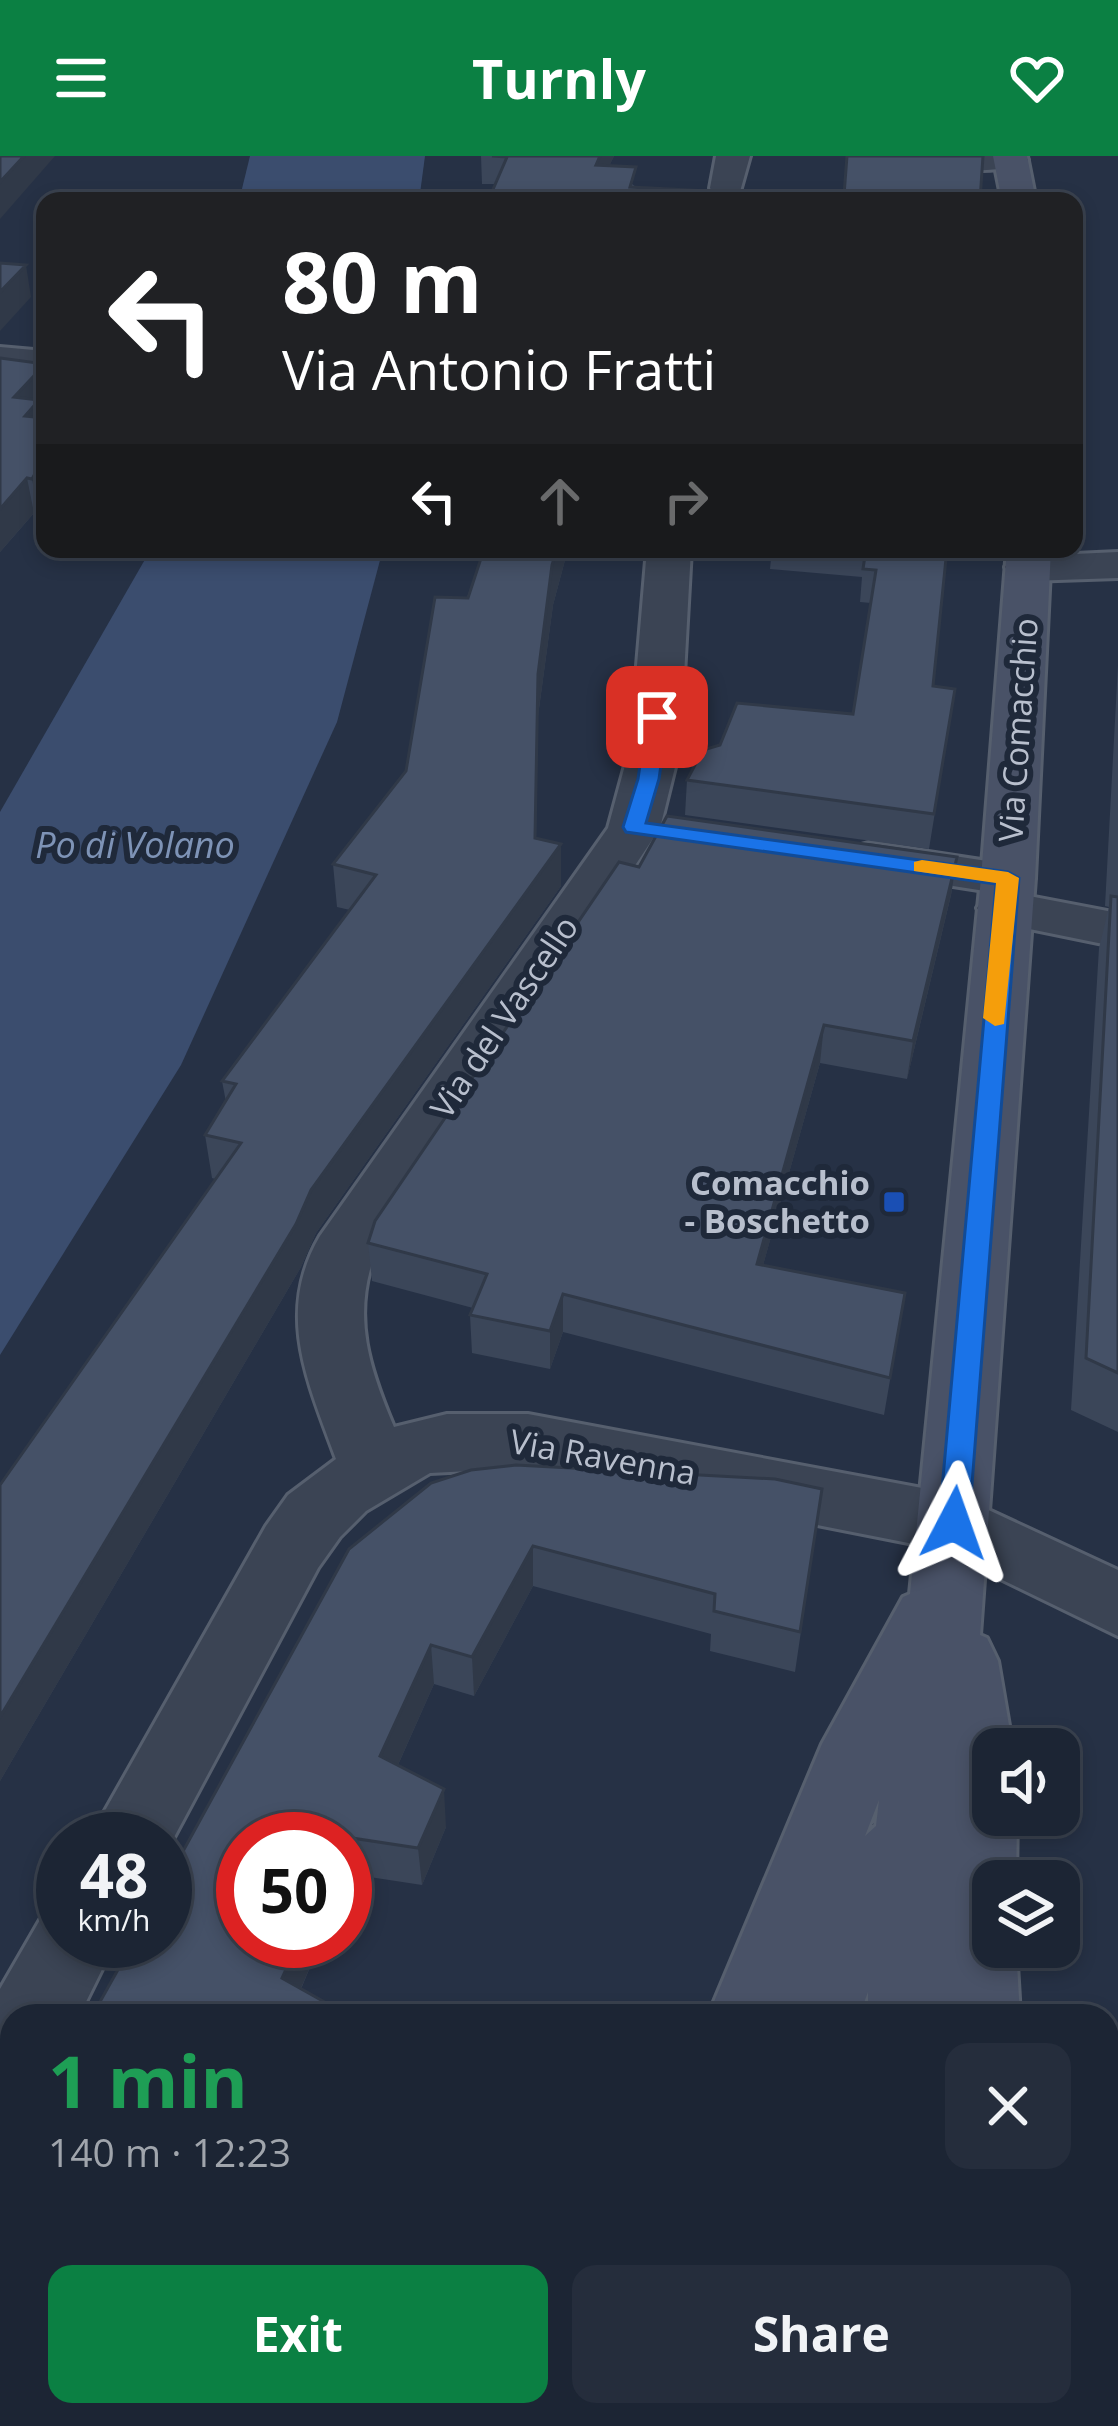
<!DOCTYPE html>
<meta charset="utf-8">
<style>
:root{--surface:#1c2534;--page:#252d3c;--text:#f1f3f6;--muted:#a0a5ac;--line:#3a424f;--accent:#0b8043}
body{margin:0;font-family:"Open Sans",sans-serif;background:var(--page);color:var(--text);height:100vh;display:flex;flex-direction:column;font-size:45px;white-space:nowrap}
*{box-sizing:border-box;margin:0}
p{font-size:39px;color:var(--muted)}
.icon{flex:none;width:66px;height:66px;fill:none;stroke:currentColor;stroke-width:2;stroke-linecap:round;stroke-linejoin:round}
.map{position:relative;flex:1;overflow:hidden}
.drawer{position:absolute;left:0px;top:1848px;width:1119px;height:423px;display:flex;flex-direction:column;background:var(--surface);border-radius:36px 36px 0 0;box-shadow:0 6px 18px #0003,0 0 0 3px var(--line)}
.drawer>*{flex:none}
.hud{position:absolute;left:36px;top:36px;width:1047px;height:366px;border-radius:24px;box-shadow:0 6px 18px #0003,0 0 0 3px var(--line);background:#202124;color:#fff;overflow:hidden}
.fabs{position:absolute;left:972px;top:1572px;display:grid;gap:24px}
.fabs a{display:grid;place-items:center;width:108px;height:108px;border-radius:24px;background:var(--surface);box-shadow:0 6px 18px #0003,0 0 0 3px var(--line);font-size:60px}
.speed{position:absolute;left:36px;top:1656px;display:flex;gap:24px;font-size:60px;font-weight:700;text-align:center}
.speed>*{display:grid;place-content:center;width:156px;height:156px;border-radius:50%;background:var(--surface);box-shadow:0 6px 18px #0003,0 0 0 3px var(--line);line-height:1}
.speed small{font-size:30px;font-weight:400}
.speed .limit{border:18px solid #d22;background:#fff;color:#111}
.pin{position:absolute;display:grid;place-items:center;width:102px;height:102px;color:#fff;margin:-51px;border-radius:24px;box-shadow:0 6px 18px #0006}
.me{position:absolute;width:132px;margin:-66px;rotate:4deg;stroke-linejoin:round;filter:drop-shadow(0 0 9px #0008)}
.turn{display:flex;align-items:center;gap:42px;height:252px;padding:0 48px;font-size:54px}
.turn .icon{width:156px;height:156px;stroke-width:2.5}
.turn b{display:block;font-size:84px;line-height:102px}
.lanes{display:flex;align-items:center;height:114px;padding:0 48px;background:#0003;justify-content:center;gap:60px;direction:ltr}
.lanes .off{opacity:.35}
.round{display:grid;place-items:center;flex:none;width:126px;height:126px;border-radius:24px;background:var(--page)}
.summary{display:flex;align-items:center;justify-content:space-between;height:204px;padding:0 48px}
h1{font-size:72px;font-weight:700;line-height:90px;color:#1e9e55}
.primary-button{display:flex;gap:24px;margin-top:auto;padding:24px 48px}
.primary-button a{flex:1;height:138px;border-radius:24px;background:var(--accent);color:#fff;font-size:48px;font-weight:700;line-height:138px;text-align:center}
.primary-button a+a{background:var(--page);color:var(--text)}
header{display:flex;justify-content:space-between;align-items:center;height:156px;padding:0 48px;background:var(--accent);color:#fff;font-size:54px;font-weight:700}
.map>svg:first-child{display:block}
.water{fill:#3b4d6e}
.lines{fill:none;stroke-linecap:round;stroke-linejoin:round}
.street-casing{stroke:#565f6e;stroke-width:6}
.secondary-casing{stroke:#565f6e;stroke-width:6}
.street{fill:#3b4454;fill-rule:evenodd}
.secondary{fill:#495267;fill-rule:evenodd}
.wall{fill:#3b4659}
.shaded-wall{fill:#303948}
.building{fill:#455167;stroke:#303948;stroke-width:3}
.route{fill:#1a73e8;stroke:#114b97;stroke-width:3}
.slow{fill:#f59e0b}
.transit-dot{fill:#1a4fb4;stroke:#1f293a;stroke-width:4.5}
.labels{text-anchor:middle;stroke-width:12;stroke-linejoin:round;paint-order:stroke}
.street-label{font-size:33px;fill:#b8bfcd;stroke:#1f293a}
.poi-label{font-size:33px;font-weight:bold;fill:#b8bfcd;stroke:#1f293a;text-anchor:end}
.water-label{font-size:36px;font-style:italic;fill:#7e93b6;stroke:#1f293a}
</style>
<header><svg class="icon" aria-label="menu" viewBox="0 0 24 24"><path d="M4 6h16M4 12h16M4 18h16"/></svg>Turnly<svg class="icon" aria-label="heart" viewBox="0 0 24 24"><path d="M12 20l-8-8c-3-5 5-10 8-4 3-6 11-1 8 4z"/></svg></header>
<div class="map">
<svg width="1118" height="2270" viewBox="0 0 1118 2270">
<rect width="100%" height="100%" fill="#263145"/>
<!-- water -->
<g class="water">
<path d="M250,0h175l-6,45h-180z"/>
<path d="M151,393h232l-46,173 -156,343 -181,290v-543z"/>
</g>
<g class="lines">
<defs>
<g id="street">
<path d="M716,0h34l-11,39h-24l-5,-7z"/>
<path d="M899,0h126l3,4c-13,16 -116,12 -129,-4z"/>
<path d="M0,191l45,4v24l-45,-4z"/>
<path d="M647,393h44l-11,198 -20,81 -286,429c-22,61 -4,113 20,170l53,-13h81l426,80 164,76v66l-179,-87 -411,-81 -98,5 -64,38 -26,26 -22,31 -153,286v-15h-76l177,-313 22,-31 48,-36c-28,-77 -61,-146 -16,-223l288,-408 22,-81z"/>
<path d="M1118,396v26l-90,3 -16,-4 -7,-10 7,-10z"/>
<path d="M869,687l158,24 8,11 -8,11 -14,4 105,20v34l-133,-27 -8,-12 8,-12 13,-3 -148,-23 -8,-11 8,-11z"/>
<path d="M63,1749v36h53l-37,75h-67v97l-12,5v-129l44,-76z"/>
</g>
<g id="secondary">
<path d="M993,0h34l9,45h-34z"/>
<path d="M1007,393h44l-16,329 -55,757 7,3 11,23 15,88h-20v66h24l-1,66h-23v66h23l4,69h-152v-24l-9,24h-151l114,-272 81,-147 7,-3 71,-716zM879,1644l-3,26 -11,10z"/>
<path d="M1107,1994l11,4v95l-11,-4z"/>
<path d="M1107,2111l11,5v99l-11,-5z"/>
<path d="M451,2259h105l-4,11h-105z"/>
<path d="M663,2259h100l-4,11h-100z"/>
</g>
</defs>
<!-- street casing -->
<use href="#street" class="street-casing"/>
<!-- secondary casing -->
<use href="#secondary" class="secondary-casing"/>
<!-- street -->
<use href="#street" class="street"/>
<!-- secondary -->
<use href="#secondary" class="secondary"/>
</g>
<!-- wall -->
<g class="wall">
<path d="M481,0h133l-5,10 27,21 171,9 -319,5 8,-17h-14z"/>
<path d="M0,202l41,50 -2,105h-5l-34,39z"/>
<path d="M484,393h84l-15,56 -15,111 -2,122 25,48 -245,347 -15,34 -301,514v-296l215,-306 -3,-1 -7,-43 21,-33 -4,-21 128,-171 -13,-3 -4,-43 73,-93z"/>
<path d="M772,393h175l-14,137 22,3 -26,160 -244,-34 2,-35 166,-66 18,-111 -11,-1 2,-25 -92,-8z"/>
<path d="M1118,509v767l-47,-22 28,-462 10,-41 -4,-1z"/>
<path d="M957,701l-6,38 -44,184 -87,-16 -57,202 142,28 -21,122 -321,-83 -13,37 -78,-16 -2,-38 3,-7 -101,-27 -4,-38 271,-376z"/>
<path d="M822,1333l-27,183 -85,-21 1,-17 -178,-48 -59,110 -40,-12 -36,81 48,62 -24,58 -72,-11 -107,67h78l-20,48 36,20 1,7h-246l257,-467z"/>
<path d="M12,2006v110l-12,-4v-84z"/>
</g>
<!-- shaded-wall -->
<g class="shaded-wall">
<path d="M24,0h31l-55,63v-37z"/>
<path d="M600,0h14l-18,37v-28z"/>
<path d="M26,109l5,32 -31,34v-39z"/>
<path d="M45,208v39l-4,5 4,26 -13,15 -18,-52z"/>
<path d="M45,300v46l-6,11 -7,-34z"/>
<path d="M27,322l7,35 -34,39v-43z"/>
<path d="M557,393h11l-15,56 -15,111 -3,164 3,-206 14,-109z"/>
<path d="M561,688v42l-245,347 -15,34 -301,514v-64l311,-527z"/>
<path d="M957,701l-6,38 -44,184 6,-38z"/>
<path d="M824,869l-4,38 -67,238 4,-37z"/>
<path d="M563,1138v38l-13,37v-38z"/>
<path d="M533,1390v40l-59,110 -2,-39z"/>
<path d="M431,1489l3,39 -49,110 -5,-38z"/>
<path d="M444,1633l2,38 -24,58 -4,-37z"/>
<path d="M345,1681l5,37 -5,12 -1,-47z"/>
<path d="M299,1785h22l-31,73 -8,-36z"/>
</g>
<!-- building -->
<g class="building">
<path d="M0,0h24l-24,26z"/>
<path d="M492,0h108l-4,9 40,2 -6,20 177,9 37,-1 3,-39h136l-3,45h-492l19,-44z"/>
<path d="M0,107l26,2 -26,27z"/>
<path d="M0,202l45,6 -31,33 25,3 -14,16 20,2v38l-13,23 -5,-1 -27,31z"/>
<path d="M484,393h73l-5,16 -14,109 -3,164 26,6 -250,346 -15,34 -296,493v-232l241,-342 -36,-8 31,-51 -14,-3 154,-206 -43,-11 73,-93 29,-174 33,1z"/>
<path d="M866,393h81l-14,137 22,3 -21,125 -247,-34 16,-30 17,-5 17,-42 116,11 23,-144 -13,-1z"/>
<path d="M667,660l290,41 -44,184 -89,-16 -67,239 148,29 -15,85 -327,-84 -13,37 -80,-16 17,-41 -119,-31 7,-22 244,-359 20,5z"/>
<path d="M1111,740l7,1v476l-32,-15z"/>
<path d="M516,1309l259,14 47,10 -22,143 -86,-21 1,-17 -182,-48 -61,111 -41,-12 -51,111 64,33 -26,59 -73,-11 -1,2h-101v102h56l-17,37 55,31 -4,7h-241l42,-75h31v-57l184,-335 82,-66 40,-13z"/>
<path d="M12,2006v86l-12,-4v-60z"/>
</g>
<!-- route -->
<path class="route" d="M657,555l11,6 -9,62 -13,44 362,49 11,6 -50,645 -5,8h-21l-4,-8 57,-639 -370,-52 -3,-5 15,-48 9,-62z"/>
<!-- slow -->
<path class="slow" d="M922,704l86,12 11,6 -15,146 -9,2 -12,-8 13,-135 -82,-12v-9z"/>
<!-- markers -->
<rect class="transit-dot" x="882" y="1034" width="24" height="24" rx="6"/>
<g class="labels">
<!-- street labels -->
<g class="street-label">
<text transform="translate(1018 574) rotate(-86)" y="12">Via Comacchio</text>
<text transform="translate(504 861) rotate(-56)" y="12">Via del Vascello</text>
<text transform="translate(603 1301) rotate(10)" y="12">Via Ravenna</text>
</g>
<!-- poi labels -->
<g class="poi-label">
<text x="870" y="1039">Comacchio<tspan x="870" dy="38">- Boschetto</tspan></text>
</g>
<!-- water labels -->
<g class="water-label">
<text x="135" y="702">Po di Volano</text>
</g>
</g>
</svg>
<div class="fabs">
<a><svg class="icon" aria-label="sound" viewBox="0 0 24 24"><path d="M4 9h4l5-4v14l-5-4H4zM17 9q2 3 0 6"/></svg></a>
<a><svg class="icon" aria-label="layers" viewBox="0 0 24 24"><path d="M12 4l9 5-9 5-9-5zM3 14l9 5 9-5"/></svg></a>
</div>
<div class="speed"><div>48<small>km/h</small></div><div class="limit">50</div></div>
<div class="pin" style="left:657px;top:561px;background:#d93025"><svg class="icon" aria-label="arrive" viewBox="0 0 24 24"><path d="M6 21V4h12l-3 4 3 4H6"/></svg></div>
<svg class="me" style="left:954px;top:1367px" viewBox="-20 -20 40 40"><path d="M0-17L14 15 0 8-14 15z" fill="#1a73e8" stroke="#fff" stroke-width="4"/></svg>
<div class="hud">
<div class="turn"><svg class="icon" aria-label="left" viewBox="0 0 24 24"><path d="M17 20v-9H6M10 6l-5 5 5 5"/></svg><div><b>80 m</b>Via Antonio Fratti</div></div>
<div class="lanes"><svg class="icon" aria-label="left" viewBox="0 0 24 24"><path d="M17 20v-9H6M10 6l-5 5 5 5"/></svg><svg class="icon off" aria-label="ahead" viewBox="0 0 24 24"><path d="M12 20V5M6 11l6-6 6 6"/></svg><svg class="icon off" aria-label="right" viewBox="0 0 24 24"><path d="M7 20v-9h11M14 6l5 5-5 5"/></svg></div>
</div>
<section class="drawer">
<div class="summary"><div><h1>1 min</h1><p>140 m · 12:23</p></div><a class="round"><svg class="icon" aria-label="close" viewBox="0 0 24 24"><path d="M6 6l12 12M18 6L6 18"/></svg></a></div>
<div class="primary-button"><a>Exit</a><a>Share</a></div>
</section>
</div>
